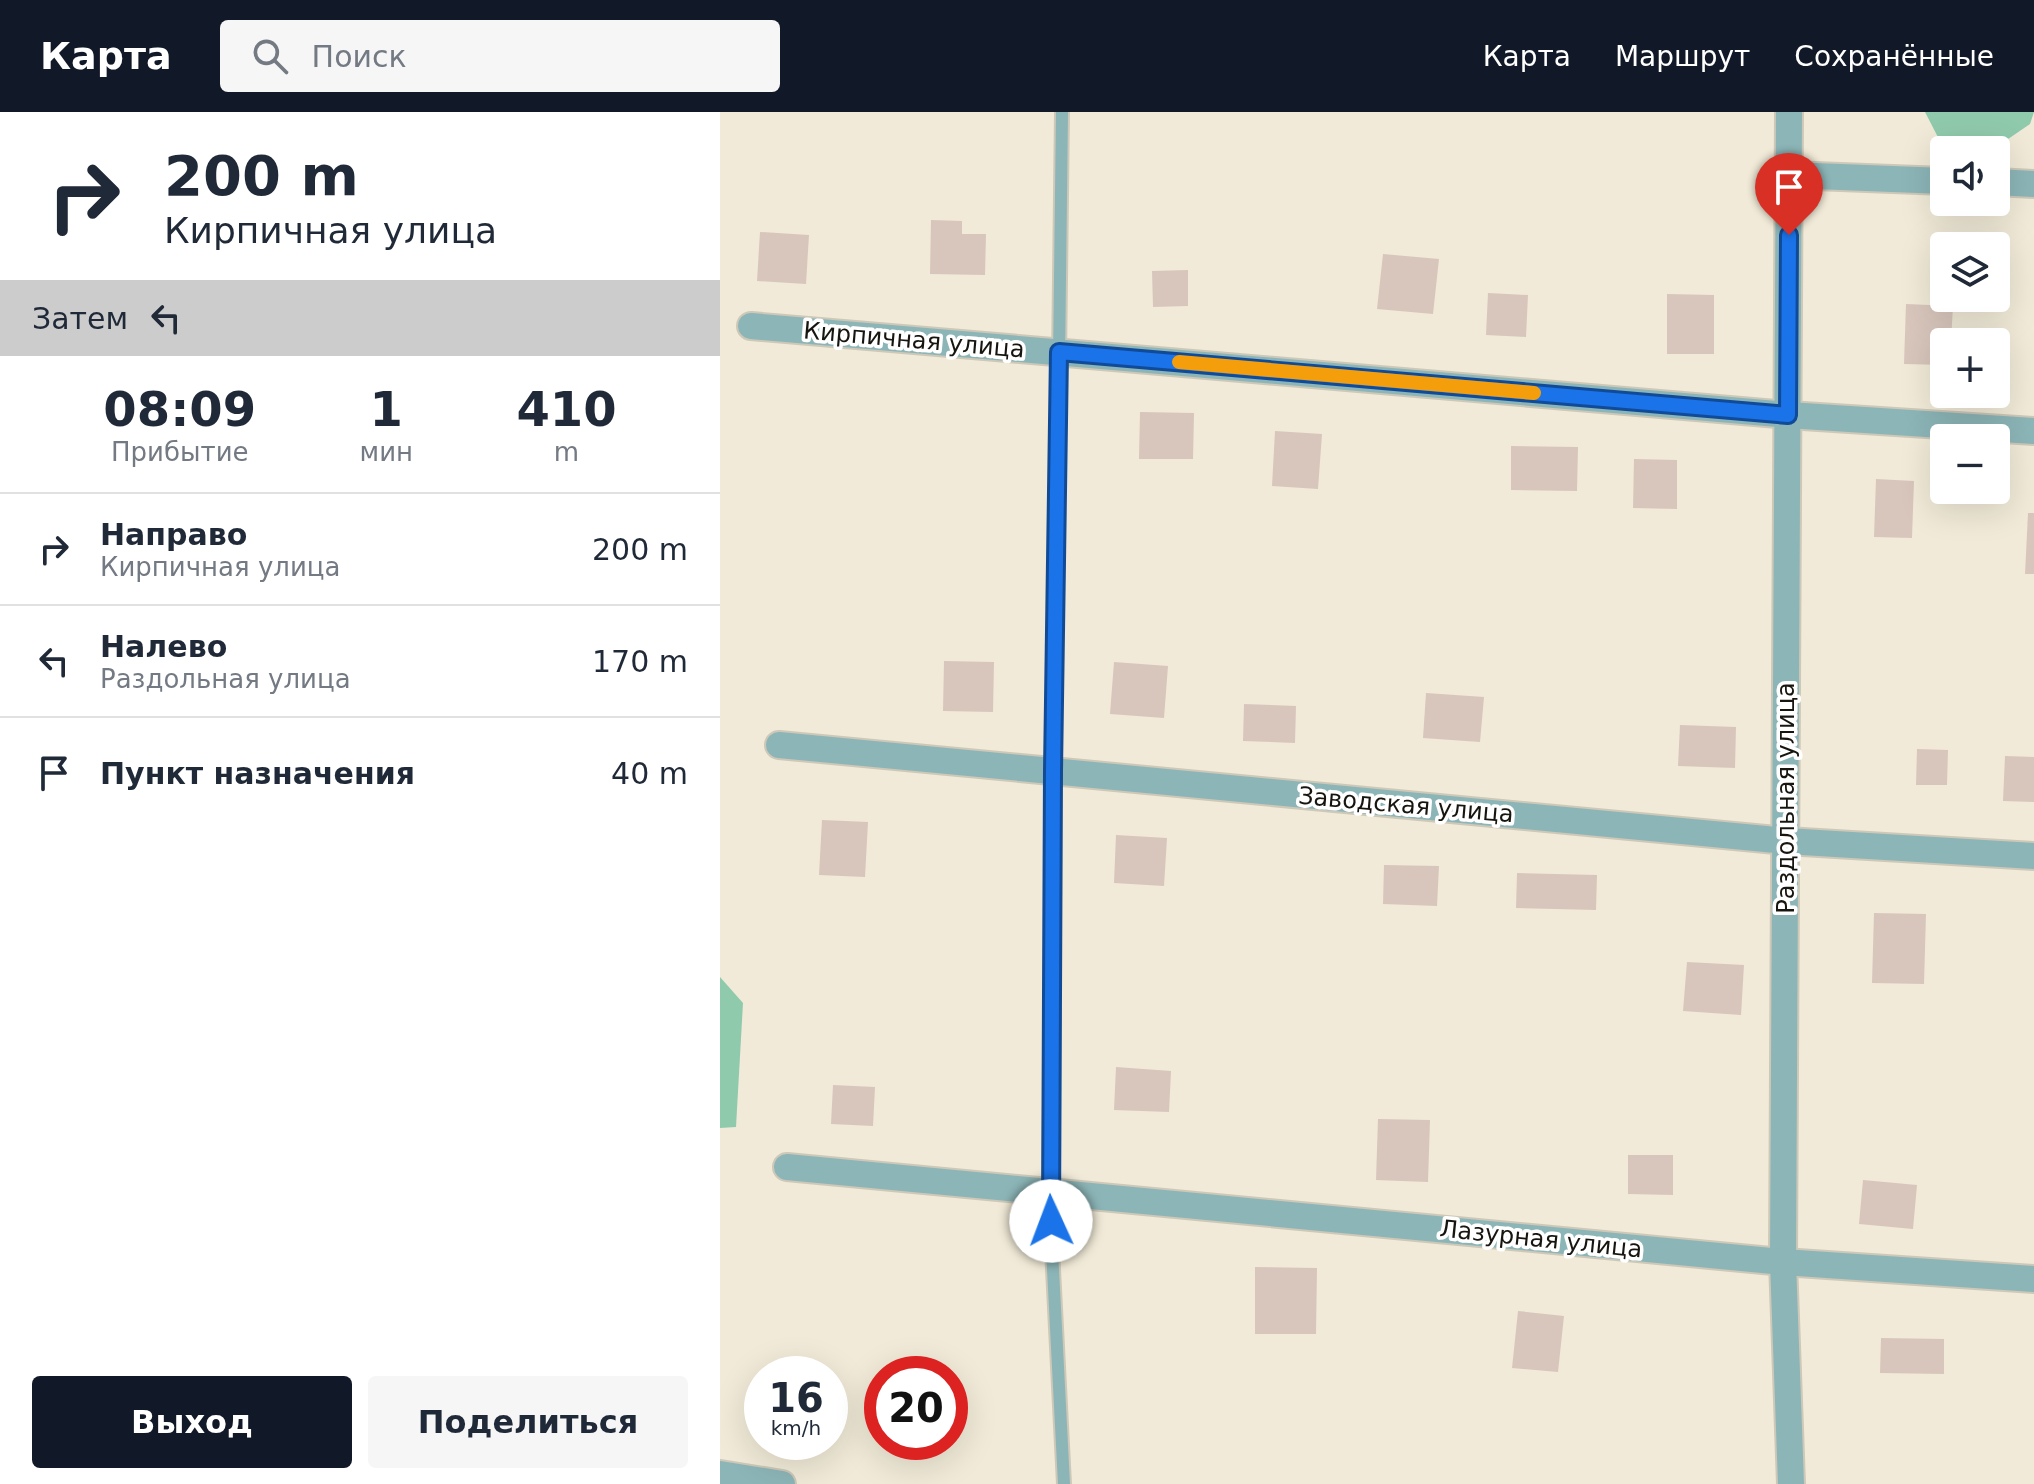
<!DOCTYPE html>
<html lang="ru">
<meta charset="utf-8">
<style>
:root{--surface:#fff;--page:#f6f6f7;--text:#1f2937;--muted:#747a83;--line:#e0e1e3;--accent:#111827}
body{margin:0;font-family:"DejaVu Sans",sans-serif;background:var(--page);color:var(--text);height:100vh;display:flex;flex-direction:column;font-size:30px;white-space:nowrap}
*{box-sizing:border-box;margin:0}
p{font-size:26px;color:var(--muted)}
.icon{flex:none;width:44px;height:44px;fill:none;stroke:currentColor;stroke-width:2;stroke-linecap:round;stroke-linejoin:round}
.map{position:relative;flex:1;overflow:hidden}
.sheet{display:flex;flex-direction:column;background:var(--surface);width:720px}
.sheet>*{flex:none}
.top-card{background:#fff;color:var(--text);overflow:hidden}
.controls{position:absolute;left:1210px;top:24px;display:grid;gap:16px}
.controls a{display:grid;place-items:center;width:80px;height:80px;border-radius:8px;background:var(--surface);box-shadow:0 8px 32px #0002;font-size:40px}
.speed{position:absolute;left:24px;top:1244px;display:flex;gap:16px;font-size:40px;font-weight:700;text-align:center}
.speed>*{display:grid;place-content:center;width:104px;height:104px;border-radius:50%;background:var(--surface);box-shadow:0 8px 32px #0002;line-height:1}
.speed small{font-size:20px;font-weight:400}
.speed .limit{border:12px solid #d22;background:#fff;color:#111}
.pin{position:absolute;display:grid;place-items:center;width:68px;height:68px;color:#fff;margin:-82px -34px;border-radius:50% 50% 50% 0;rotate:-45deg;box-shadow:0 0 8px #0007}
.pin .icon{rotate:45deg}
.me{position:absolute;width:88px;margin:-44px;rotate:358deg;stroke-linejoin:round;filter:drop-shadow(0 0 6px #0008)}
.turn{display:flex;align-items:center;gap:28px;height:168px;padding:0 32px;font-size:36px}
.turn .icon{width:104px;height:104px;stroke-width:2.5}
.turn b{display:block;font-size:56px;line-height:68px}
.then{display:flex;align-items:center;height:76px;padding:0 32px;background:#0003;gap:16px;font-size:30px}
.eta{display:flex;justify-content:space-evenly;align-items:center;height:136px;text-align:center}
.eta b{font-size:48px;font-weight:700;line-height:56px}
.primary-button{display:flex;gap:16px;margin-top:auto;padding:16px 32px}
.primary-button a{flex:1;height:92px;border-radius:8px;background:var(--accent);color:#fff;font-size:32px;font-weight:700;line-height:92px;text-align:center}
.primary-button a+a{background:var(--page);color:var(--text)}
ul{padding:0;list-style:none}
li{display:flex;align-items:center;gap:24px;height:112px;padding:0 32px;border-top:2px solid var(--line)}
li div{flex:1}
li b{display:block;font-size:30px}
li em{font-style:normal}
header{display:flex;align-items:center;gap:48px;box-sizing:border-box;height:112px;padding:0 40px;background:var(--accent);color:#fff}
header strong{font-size:38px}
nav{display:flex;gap:44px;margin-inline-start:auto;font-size:28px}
.search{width:560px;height:72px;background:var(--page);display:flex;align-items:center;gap:20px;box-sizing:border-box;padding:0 28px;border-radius:8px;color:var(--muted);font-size:30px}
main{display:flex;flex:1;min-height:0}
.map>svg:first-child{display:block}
.green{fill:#90caac}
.building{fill:#d8c6bc}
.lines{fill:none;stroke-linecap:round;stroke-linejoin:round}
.lane-casing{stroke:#cec8b8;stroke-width:16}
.street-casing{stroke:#cec8b8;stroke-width:30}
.lane{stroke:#8cb5b7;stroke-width:12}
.street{stroke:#8cb5b7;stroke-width:26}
.route-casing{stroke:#114b97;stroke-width:20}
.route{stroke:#1a73e8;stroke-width:14}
.slow{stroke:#f59e0b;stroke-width:14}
.labels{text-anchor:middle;stroke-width:7;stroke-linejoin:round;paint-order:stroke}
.street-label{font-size:24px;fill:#17150f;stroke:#fff}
</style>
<header>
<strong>Карта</strong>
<div class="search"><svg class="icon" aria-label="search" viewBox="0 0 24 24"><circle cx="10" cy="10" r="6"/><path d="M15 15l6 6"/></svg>Поиск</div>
<nav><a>Карта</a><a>Маршрут</a><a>Сохранённые</a></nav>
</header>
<main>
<section class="sheet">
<div class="top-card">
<div class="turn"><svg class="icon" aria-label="right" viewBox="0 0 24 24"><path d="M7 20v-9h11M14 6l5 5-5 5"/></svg><div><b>200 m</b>Кирпичная улица</div></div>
<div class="then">Затем<svg class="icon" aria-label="left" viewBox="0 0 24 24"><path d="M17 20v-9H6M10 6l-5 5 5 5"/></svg></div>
</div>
<div class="eta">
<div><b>08:09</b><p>Прибытие</p></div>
<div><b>1</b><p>мин</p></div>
<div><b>410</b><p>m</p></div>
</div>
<ul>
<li><svg class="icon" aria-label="right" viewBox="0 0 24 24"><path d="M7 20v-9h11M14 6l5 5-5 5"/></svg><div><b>Направо</b><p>Кирпичная улица</p></div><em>200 m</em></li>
<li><svg class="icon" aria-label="left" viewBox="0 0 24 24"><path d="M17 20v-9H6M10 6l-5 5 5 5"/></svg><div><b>Налево</b><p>Раздольная улица</p></div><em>170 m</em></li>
<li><svg class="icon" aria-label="arrive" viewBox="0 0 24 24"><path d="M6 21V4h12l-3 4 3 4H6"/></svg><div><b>Пункт назначения</b></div><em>40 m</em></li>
</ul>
<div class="primary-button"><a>Выход</a><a>Поделиться</a></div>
</section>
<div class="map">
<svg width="1314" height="1372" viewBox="0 0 1314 1372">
<rect width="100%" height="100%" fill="#f1ead8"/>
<!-- green -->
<g class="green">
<path d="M1205,0h109l-4,12 -38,26h-31l-19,-5z"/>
<path d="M0,865l23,26 -7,124 -16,1z"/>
</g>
<!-- building -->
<g class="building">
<path d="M211,108l31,1v13h24l-1,41 -55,-1z"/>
<path d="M40,120l49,3 -3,49 -49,-3z"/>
<path d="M663,142l56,5 -6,55 -56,-5z"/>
<path d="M468,158v36l-35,1 -1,-36z"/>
<path d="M768,181l40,2 -2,42 -40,-2z"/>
<path d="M947,182l47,1v59h-47z"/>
<path d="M1186,192l47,2 -2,36h-7v23l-40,-1z"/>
<path d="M420,300l54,1 -1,46h-54z"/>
<path d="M555,319l47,3 -4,55 -46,-3z"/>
<path d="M791,334l67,1 -1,44 -66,-1z"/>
<path d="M914,347l43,1v49l-44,-1z"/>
<path d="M1156,367l38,2 -2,57 -38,-1z"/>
<path d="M1308,401h6v61h-9z"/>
<path d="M224,549l50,1 -1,50 -50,-1z"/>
<path d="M394,550l54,4 -4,52 -54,-4z"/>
<path d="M706,581l58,4 -4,45 -57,-4z"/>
<path d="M524,592l52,2 -1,37 -52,-2z"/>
<path d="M960,613l56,2 -1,41 -57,-2z"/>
<path d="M1197,637l31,1 -1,35h-31z"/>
<path d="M1285,644l29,1v45l-31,-1z"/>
<path d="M102,708l46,2 -3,55 -46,-2z"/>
<path d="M396,723l51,3 -3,48 -50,-3z"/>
<path d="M664,753l55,1 -2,40 -54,-2z"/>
<path d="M797,761l80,2 -1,35 -80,-2z"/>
<path d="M1154,801l52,1 -2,70 -52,-1z"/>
<path d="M967,850l57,3 -3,50 -58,-4z"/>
<path d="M396,955l55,4 -2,41 -55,-2z"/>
<path d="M113,973l42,2 -2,39 -42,-2z"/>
<path d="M658,1007l52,1 -2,62 -52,-2z"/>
<path d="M908,1043h45v40l-45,-1z"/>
<path d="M1143,1068l54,5 -4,44 -54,-5z"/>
<path d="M535,1155l62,1 -1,66h-61z"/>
<path d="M798,1199l46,5 -6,56 -46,-4z"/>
<path d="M1161,1226l63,1v35l-64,-1z"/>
</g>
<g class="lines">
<defs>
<path id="lane" d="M342,0l-13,1079 15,293"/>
<g id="street">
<path d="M1069,0l-6,1150 8,222"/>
<path d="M1069,63l155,6"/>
<path d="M1276,70l38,2"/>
<path d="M31,214l1037,89 246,16"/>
<path d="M59,633l1007,96 248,15"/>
<path d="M67,1055l996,95 251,17"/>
<path d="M0,1362l62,10"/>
</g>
</defs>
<!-- lane casing -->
<use href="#lane" class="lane-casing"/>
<!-- street casing -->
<use href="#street" class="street-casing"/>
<!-- lane -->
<use href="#lane" class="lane"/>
<!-- street -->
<use href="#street" class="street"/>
</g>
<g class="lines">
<defs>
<path id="route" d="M331,1109l2,-450 6,-419 729,63 1,-180"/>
</defs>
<!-- route casing -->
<use href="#route" class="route-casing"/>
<!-- route -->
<use href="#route" class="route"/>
<!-- slow -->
<path class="slow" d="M459,250l355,31"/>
</g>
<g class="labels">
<!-- street labels -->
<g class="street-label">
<text transform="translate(194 228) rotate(5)" y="8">Кирпичная улица</text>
<text transform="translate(1066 686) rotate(-90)" y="8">Раздольная улица</text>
<text transform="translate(686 693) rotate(5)" y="8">Заводская улица</text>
<text transform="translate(821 1127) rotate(6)" y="8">Лазурная улица</text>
</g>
</g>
</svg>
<div class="controls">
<a><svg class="icon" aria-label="sound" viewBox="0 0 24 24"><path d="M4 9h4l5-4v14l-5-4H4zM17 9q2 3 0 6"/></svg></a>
<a><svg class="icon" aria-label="layers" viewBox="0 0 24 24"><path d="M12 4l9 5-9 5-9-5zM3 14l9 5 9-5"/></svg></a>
<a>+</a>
<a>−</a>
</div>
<div class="speed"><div>16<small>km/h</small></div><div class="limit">20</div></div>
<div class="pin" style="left:1069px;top:123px;background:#d93025"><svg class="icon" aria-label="arrive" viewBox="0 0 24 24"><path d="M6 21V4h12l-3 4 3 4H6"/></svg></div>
<svg class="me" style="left:331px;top:1109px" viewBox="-20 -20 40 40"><circle r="19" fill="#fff"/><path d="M0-13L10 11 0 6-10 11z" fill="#1a73e8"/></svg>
</div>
</main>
